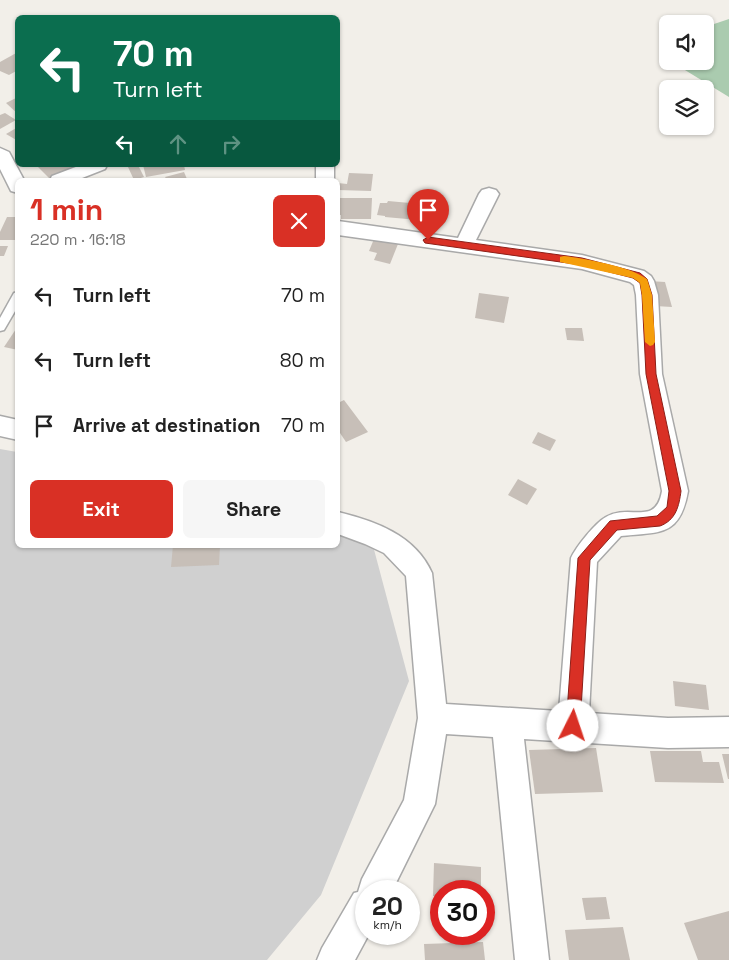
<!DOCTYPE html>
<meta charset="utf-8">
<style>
:root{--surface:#fff;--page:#f6f6f6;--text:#222;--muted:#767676;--accent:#d93025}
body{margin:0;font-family:"Space Grotesk",sans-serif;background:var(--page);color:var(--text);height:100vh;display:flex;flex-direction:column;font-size:19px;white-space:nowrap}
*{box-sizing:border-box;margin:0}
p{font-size:16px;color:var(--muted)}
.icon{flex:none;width:28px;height:28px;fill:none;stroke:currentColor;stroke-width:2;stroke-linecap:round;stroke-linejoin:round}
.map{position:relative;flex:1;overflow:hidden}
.details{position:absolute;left:15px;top:178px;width:325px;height:370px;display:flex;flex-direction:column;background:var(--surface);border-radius:8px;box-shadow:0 1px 4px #0004}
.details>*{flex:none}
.guide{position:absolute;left:15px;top:15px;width:325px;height:152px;border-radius:8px;box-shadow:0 1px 4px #0004;background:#0b6e4f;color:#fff;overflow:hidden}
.controls{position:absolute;left:659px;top:15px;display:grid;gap:10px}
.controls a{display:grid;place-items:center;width:55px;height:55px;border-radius:8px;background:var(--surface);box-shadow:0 1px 4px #0004;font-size:25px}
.speed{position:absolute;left:355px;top:880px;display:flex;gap:10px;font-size:25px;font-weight:700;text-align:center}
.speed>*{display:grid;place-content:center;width:65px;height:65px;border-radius:50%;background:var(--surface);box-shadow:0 1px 4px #0004;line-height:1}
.speed small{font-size:12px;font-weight:400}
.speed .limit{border:8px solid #d22;background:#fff;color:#111}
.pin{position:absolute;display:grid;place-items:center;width:42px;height:42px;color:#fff;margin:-51px -21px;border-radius:50% 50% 50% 0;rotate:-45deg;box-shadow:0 0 5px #0007}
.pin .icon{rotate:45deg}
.me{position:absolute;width:55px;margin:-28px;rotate:4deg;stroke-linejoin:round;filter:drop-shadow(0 0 4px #0008)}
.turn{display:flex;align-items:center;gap:18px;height:105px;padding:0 15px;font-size:22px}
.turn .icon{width:65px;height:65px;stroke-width:2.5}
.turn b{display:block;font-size:35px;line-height:42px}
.lanes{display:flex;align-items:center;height:48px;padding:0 15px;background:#0003;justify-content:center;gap:25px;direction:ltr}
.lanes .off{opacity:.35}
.round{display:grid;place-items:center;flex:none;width:52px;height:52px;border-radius:8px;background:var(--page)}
.head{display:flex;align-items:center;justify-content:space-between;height:85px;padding:0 15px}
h1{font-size:30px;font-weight:700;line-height:38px;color:var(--accent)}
.button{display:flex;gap:10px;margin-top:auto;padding:10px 15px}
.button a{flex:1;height:58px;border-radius:8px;background:var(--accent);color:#fff;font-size:20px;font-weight:700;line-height:58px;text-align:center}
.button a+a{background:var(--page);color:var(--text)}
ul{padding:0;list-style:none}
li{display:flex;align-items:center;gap:15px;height:65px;padding:0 15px}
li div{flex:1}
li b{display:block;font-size:19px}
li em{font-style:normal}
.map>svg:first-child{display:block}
.religious{fill:#d0d0d0}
.cemetery{fill:#aacbaf}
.building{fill:#c7bfb8}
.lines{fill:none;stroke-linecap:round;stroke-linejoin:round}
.service-casing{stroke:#a9a9a9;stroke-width:3}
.minor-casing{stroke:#a9a9a9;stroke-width:3}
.service{fill:#fff;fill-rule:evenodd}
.minor{fill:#fff;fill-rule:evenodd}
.route{fill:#d93025;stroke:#8d1f18}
.slow{fill:#f59e0b}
</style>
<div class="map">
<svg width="729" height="960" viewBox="0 0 729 960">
<rect width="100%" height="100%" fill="#f2efe9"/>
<!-- religious -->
<path class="religious" d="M0,449l17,3 1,93h320v-12l34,9 37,139 -88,214 -54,65h-267z"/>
<!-- cemetery -->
<path class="cemetery" d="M729,19v78l-49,-30 3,-6h22v-34z"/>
<!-- building -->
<g class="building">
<path d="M18,52v18l-9,5 -9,-4v-9z"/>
<path d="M18,97v17l-12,-11z"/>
<path d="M5,113l11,7 -16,9v-14z"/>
<path d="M18,127v14l-12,-7z"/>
<path d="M43,165h25l3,3 -22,10 -11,-11z"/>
<path d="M138,165l6,12 -10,3 -6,-13z"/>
<path d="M143,165h41l1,5 -39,7z"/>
<path d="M184,172l3,7 -20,1 -2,-3z"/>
<path d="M349,173l24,1 -2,17 -33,-1v-7l9,1z"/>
<path d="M338,198h34l-1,21h-30v-4h-3z"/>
<path d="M388,201l33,3 -3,16 -33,-3v-1l-8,-1 3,-12h7z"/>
<path d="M7,217h11v23h-18v-8z"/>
<path d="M374,239l24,5 -8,20 -16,-4 3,-7 -8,-2z"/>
<path d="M0,246h8l-4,10h-4z"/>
<path d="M649,281l16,1 7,25 -17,-1z"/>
<path d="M479,293l30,4 -5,26 -29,-5z"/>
<path d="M18,326v24l-14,-3z"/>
<path d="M565,328h17l2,13 -17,-1z"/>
<path d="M344,400l24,32 -22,10 -8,-12v-27z"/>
<path d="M538,432l18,8 -6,11 -18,-8z"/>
<path d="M518,479l19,10 -10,16 -19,-10z"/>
<path d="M173,545h47l-1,20 -48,2z"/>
<path d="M673,681l33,4 3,25 -34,-4z"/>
<path d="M596,748l7,44 -68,2 -6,-44z"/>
<path d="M650,751h51l2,11h16l5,21 -69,-1z"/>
<path d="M722,754h7v25h-1z"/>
<path d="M434,863l47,4v24h-40v6l-8,-1z"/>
<path d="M606,897l4,22 -24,1 -4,-22z"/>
<path d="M729,911v49h-31l-14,-37z"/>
<path d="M623,927l7,33h-61l-4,-30z"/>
<path d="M483,942l2,18h-60l-1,-16z"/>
</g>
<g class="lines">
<defs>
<path id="service" d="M18,292v14l-14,24 -4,1v-13l14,-25z"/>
<g id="minor">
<path d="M0,148l9,4 15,28h-6v13l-7,-2 -11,-22z"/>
<path d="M81,165h26l-2,4 -28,11h-27l2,-4z"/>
<rect x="316" y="165" width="18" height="15"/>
<path d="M489,188l7,2 3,4 -23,46 106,15 62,16 7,5 3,5 4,14 4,79 26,117c-8,46 -28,41 -67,45l-24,26 -8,151 79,5 61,-1v30l-61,1 -144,-9 25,221h-34l-22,-223 -47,-3 -11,70 -43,87h-26v43h3l-14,26h-38l5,-12 32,-55 4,-1 4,-13 42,-79 14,-82 -12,-142 -22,-23 -19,-9 -27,-10v-22c37,9 77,23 94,61l14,131 113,7 12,-153c5,-11 24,-35 35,-41 23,-14 50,10 56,-26l-22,-117 -4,-79 -2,-10 -4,-3 -48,-13 -244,-34v-14l120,17 21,-44 3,-4z"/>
<path d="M0,416l18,4v20l-18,-4z"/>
</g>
</defs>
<!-- service casing -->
<use href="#service" class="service-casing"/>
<!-- minor casing -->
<use href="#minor" class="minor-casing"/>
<!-- service -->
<use href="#service" class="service"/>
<!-- minor -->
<use href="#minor" class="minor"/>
</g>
<!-- route -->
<path class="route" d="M428,237l154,21 58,15 7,6 5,16 4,79 25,117c-2,15 -5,29 -21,35l-43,4 -27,30 -10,166 -2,5 -5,2 -5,-2 -2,-5 12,-168 32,-37 47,-5 10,-9 2,-16 -23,-117 -4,-79 -2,-12 -7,-5 -51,-13 -157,-22 -2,-3z"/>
<!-- slow -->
<path class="slow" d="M564,256c22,3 65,10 83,23l5,16 3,47 -2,3 -3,1 -5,-4 -3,-47 -2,-12 -7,-5 -73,-16v-5z"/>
</svg>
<div class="controls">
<a><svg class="icon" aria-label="sound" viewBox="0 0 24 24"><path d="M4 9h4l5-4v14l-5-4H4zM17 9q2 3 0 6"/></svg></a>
<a><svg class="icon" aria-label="layers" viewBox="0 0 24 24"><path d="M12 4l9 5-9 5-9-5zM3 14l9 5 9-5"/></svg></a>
</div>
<div class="speed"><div>20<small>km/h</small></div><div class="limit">30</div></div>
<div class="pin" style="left:428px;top:240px;background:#d93025"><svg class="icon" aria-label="arrive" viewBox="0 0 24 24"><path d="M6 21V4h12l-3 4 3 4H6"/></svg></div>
<svg class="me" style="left:573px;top:726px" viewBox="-20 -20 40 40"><circle r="19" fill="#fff"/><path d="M0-13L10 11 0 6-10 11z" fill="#d93025"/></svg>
<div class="guide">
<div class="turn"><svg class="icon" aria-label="left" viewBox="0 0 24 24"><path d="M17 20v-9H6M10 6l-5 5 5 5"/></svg><div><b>70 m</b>Turn left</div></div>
<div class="lanes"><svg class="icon" aria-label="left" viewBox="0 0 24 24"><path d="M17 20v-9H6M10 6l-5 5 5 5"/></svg><svg class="icon off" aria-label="ahead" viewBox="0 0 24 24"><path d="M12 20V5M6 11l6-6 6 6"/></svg><svg class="icon off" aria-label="right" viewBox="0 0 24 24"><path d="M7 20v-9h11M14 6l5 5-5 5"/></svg></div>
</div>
<section class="details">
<div class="head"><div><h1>1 min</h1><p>220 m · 16:18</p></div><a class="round" style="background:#d93025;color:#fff"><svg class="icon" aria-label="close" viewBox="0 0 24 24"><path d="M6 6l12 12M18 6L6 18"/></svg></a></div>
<ul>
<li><svg class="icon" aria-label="left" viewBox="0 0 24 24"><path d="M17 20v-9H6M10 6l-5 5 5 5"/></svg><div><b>Turn left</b></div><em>70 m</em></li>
<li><svg class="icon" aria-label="left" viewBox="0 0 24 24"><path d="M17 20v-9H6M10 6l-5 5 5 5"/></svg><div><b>Turn left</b></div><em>80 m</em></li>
<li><svg class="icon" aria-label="arrive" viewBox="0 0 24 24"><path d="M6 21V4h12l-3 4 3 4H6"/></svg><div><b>Arrive at destination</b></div><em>70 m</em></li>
</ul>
<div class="button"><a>Exit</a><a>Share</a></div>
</section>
</div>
